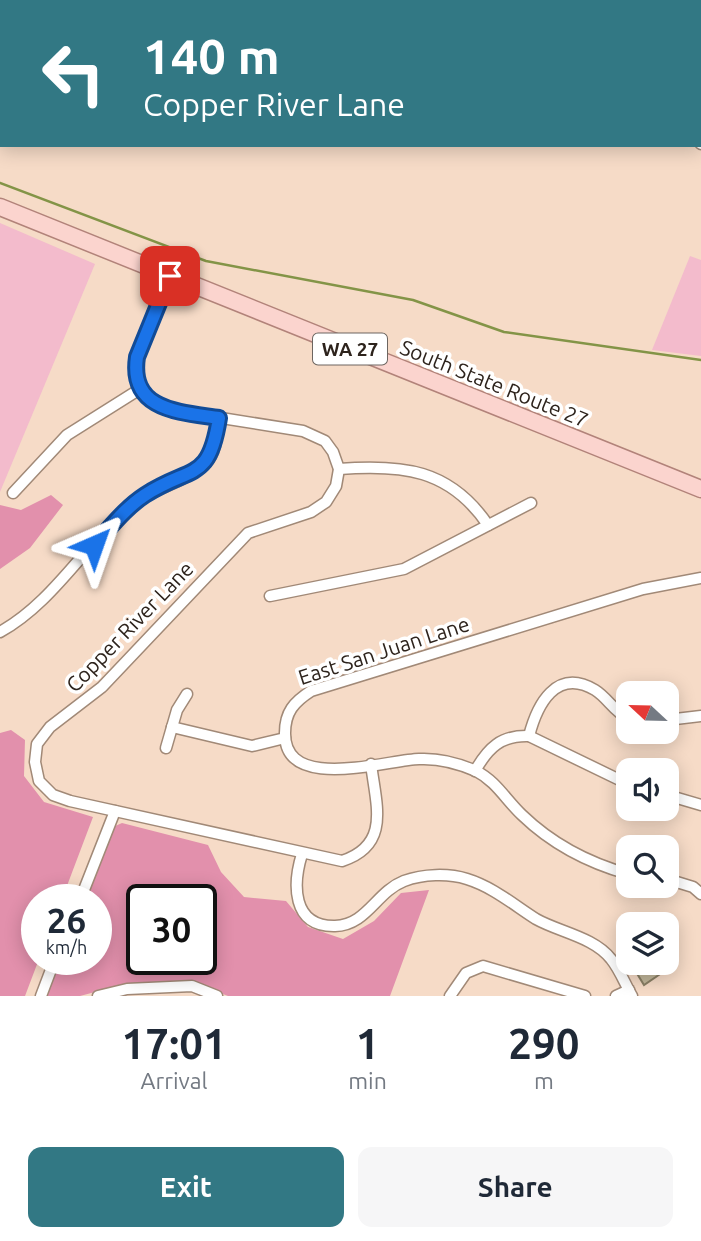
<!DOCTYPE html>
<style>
:root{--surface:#fff;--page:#f6f6f7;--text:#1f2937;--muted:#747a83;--accent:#327884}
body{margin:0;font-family:Ubuntu,sans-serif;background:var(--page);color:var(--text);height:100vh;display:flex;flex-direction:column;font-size:26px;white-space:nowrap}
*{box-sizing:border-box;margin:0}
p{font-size:23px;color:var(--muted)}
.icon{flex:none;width:38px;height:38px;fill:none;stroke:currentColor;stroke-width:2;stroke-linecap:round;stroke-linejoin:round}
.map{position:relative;height:996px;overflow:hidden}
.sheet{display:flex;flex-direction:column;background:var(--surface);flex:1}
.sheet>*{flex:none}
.banner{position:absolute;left:0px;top:0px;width:702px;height:147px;box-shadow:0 4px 18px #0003;background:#327884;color:#fff;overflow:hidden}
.needle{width:46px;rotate:292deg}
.fabs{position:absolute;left:616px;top:681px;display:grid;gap:14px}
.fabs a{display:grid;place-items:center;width:63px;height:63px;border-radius:14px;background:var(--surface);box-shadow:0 4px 18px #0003;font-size:35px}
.speed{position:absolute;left:21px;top:884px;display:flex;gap:14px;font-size:35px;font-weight:700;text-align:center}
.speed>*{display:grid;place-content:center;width:91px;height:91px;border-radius:50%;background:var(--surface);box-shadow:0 4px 18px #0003;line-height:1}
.speed small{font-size:18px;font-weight:400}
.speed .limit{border:4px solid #111;border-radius:10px;background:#fff;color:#111}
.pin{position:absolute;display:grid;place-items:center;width:60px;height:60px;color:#fff;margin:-30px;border-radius:14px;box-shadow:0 4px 10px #0006}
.me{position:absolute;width:77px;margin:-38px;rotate:43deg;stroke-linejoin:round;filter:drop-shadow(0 0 5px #0008)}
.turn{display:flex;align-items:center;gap:24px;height:147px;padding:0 28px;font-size:32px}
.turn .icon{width:91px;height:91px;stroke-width:2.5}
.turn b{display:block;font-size:49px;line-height:60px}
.eta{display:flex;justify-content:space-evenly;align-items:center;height:119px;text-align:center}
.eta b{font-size:42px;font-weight:600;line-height:49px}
.button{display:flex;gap:14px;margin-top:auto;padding:14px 28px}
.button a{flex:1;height:80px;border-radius:14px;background:var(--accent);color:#fff;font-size:28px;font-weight:600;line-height:80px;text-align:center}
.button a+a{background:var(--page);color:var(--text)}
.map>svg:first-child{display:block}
.green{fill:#f3bbcc}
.forest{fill:#e290ac;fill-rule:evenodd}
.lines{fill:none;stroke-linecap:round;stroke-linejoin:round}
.stream{stroke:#839447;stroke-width:2.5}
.building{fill:#c1b69a;stroke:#8a7f65;stroke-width:2}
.street-casing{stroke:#a18977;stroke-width:13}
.primary-casing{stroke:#b2837a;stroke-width:19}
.street{stroke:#fff;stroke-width:10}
.primary{stroke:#fbd4ce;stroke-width:16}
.route-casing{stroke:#114b97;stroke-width:18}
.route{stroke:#1a73e8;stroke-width:12}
.labels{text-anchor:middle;stroke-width:7;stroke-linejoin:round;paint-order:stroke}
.shield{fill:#fff;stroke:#6c6560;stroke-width:2}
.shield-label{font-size:19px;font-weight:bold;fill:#2d231c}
.street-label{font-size:21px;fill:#2d231c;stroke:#fff}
</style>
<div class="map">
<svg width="701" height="996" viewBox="0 0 701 996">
<rect width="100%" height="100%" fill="#f6dbc7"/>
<!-- green -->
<g class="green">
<path d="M0,223l95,41 -95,228z"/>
<path d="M690,256l11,4v96l-49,-6z"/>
</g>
<!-- forest -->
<g class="forest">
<path d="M51,495l12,10 -33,43 -30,21v-64l21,5z"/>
<path d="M11,730l14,10 -1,36 20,26 49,15 -31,82 -25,1v59h2l-14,37h-25v-263z"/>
<path d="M122,823l86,22 13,27 23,25 42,4 22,26 35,12 31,-18 27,-28 28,-3 -39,106h-162l-35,-14 -68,2 -45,12h-35l15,-37h36v-59l-12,-1 29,-72zM142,900h59v59h-59z"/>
</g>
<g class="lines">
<!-- stream -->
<path class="stream" d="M0,183l206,78 207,39 91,32 197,28"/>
</g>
<!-- building -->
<path class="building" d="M630,962h31l5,8 -22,15z"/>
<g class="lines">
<defs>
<g id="street">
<path d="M517,0v2"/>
<path d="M300,2l1,-2"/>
<path d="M700,143l1,1"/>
<path d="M170,276l-33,81c-4,29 9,43 34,53l132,21 22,10 8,11 6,17 -3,17 -10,16 -15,10 -63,21 -146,154 -52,40 -13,17 -2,18 4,19 14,14 17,6 272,60c49,-16 34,-56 29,-97"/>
<path d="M339,469c63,-5 111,0 149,56"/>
<path d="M13,493l54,-58 73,-46"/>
<path d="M270,596l134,-27 127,-66"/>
<path d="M0,632c54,-30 85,-88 131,-126 22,-19 55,-23 75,-43 11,-11 11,-30 13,-45"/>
<path d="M667,720l34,-4"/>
<path d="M172,727l80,19 33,-8"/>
<path d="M529,736c8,-31 27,-69 66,-46 13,8 19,22 33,28"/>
<path d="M166,748l11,-38 10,-16"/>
<path d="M475,771c13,-23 26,-36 54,-35l99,48"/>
<path d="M667,795l34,10"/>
<path d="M302,854c-9,29 -11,73 33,72 32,-1 41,-34 69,-45 19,-7 44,-8 63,-2 26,8 47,26 69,40 23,13 58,18 75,40 9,11 14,25 21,37"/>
<path d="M628,874c-39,-11 -76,-30 -106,-59 -16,-15 -26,-34 -46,-44 -18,-8 -37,-13 -57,-12 -33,1 -135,34 -134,-26 0,-21 9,-31 26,-42l332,-102 58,-11"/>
<path d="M667,879l26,8 8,7"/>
<path d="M80,900l35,-89"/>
<path d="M41,996l14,-37"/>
<path d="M98,996l29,-7 65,-3 25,10"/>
<path d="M450,996l16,-23 17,-7 102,30"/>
<path d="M616,996l13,-6"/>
</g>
<path id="primary" d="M0,207l701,282"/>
</defs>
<!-- street casing -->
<use href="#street" class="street-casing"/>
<!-- primary casing -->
<use href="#primary" class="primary-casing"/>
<!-- street -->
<use href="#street" class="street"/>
<!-- primary -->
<use href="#primary" class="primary"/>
</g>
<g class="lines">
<defs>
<path id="route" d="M94,545c16,-17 31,-37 51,-50 46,-30 64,-12 74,-77 -39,-6 -90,-7 -82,-61l33,-81"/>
</defs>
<!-- route casing -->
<use href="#route" class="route-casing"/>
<!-- route -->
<use href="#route" class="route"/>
</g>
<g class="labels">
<!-- shield labels -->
<rect class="shield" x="313" y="333.5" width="74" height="31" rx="5"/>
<g class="shield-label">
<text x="350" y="356">WA 27</text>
</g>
<!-- street labels -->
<g class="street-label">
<text transform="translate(494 384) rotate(22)" y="7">South State Route 27</text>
<text transform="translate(130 627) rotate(-46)" y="7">Copper River Lane</text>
<text transform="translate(384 651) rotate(-18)" y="7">East San Juan Lane</text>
</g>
</g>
</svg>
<div class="fabs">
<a><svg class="needle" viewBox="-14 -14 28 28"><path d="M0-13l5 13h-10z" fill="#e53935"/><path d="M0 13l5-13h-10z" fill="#747a83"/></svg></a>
<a><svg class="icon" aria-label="sound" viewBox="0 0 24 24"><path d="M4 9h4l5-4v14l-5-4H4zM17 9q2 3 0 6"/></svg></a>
<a><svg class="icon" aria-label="search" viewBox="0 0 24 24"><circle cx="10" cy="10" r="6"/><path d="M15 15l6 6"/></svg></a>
<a><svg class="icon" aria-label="layers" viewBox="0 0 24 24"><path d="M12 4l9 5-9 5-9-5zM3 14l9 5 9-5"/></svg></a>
</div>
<div class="speed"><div>26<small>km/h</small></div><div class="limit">30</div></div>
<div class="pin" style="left:170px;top:276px;background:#d93025"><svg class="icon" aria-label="arrive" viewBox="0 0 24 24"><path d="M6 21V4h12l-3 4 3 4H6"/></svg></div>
<svg class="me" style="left:94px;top:545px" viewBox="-20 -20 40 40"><path d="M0-17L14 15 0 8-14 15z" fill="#1a73e8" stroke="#fff" stroke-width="4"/></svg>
<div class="banner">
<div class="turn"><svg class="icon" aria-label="left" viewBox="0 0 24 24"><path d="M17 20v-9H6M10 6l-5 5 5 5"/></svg><div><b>140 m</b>Copper River Lane</div></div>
</div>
</div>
<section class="sheet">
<div class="eta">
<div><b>17:01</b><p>Arrival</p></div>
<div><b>1</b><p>min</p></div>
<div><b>290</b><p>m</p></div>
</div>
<div class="button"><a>Exit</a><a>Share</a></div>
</section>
